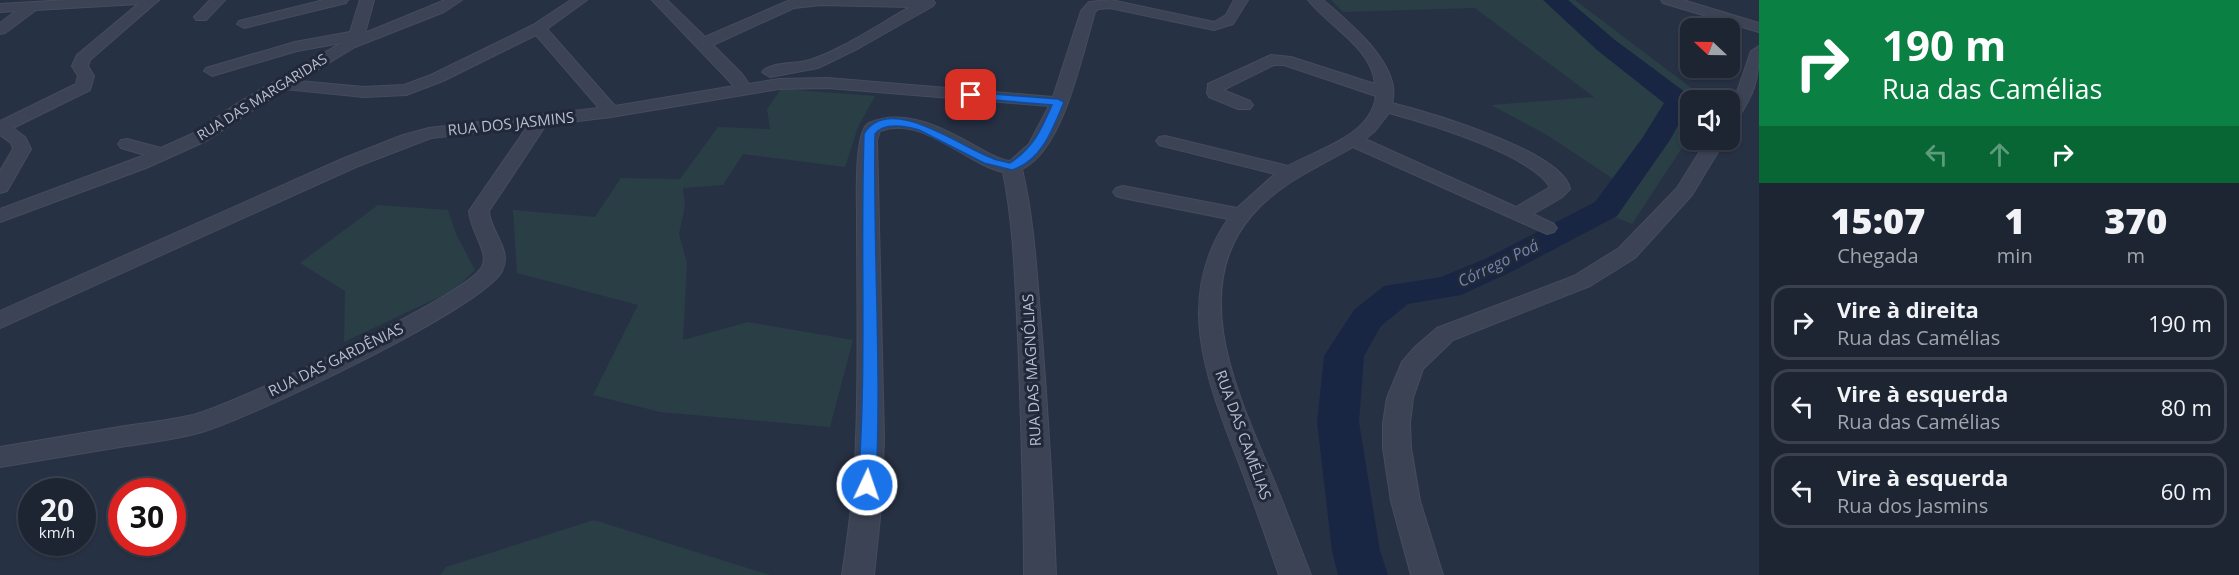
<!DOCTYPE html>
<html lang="pt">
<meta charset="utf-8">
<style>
:root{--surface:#1d2533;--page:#2a313f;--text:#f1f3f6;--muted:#a0a5ac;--line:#3b424e}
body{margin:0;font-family:"Open Sans",sans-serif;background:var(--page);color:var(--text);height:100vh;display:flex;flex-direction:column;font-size:22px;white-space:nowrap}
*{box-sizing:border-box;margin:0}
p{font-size:20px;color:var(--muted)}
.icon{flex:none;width:33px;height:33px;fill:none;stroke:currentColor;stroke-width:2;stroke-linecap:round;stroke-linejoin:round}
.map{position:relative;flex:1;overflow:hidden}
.drawer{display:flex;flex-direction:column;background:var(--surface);width:480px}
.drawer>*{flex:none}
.top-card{background:#0b8043;color:#fff;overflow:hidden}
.needle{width:39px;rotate:292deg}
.controls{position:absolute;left:1680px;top:18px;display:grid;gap:12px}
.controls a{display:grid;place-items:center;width:60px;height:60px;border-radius:12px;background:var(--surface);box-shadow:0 2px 4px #0004,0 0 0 2px var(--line);font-size:30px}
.speed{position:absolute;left:18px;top:478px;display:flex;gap:12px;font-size:30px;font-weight:700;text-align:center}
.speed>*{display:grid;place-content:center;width:78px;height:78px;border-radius:50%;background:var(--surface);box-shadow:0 2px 4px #0004,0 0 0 2px var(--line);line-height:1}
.speed small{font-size:15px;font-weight:400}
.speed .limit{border:9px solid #d22;background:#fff;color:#111}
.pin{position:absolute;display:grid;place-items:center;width:51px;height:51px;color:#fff;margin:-26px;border-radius:12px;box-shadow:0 3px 9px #0006}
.me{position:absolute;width:66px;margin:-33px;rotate:3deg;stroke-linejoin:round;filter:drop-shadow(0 0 4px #0008)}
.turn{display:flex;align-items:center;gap:21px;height:126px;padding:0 24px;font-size:27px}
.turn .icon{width:78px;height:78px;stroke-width:2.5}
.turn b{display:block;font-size:42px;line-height:51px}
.lanes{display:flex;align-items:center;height:57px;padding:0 24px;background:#0003;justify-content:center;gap:30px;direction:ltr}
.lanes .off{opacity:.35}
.eta{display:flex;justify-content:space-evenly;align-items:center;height:102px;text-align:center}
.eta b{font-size:36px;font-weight:800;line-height:42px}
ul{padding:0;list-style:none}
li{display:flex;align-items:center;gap:18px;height:75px;margin:0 12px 9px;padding:0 12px;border:3px solid var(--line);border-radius:18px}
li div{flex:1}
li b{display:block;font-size:22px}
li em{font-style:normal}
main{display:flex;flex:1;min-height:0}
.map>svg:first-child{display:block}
.green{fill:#293f45}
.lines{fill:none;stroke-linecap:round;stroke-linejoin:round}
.river{fill:#192643;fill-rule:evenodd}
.minor-casing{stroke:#454c5d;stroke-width:2}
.minor{fill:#3c4354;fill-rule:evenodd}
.route{fill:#1a73e8;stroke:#114b97;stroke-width:1.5}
.labels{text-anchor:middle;stroke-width:6;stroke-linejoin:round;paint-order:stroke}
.far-street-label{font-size:14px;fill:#b9bfcd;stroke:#202839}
.street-label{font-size:15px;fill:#b9bfcd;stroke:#202839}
.water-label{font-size:16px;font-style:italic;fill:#7286ac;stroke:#202839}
</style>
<main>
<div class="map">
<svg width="1759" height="575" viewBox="0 0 1759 575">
<rect width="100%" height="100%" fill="#273144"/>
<!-- green -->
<g class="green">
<path d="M1331,0h244l115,87 8,13h-8l-1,37 -57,87 -40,-16 20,-13 9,-11 -74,-49 -56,-30 103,-8 -119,-89 -132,4z"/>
<path d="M781,89l94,7 -17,31 -13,40 -102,-13 -20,31 -40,3 2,18 -6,28 8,29 -4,77 65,-18 105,18 -23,87 -170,-15 -67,-17 45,-90 -121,-32 -4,-63 82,7 26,-39 59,1 38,-52 52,2 -3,-20z"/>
<path d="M378,205l70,5 8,24 19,36 -21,20 -110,52 1,-51 -45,-28z"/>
<path d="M594,520l176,55h-330l6,-8z"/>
</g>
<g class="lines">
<!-- river -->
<path class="river" d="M1543,0h25l47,40 74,55 3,5 -22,40 -53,76 -106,56 -50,23 -53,9 -27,22 -17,30 -5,66 21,129 8,24h-50l-6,-24 -15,-129 7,-66 30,-46 30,-24 57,-9 46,-19 108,-56 48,-65 21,-34 -67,-53z"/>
<defs>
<g id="minor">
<path d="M67,0h92l-69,60 -2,6 6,10 -4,14 -77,38 12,9 6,12 -24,42 -7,2v-22l13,-22 -2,-6 -11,-8v-14l76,-37 2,-8 -6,-10 5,-11 61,-51 -102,6 -31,23 -5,1v-11l16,-12 -16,1v-8z"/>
<path d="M210,0h15l-19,20h-10l-2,-3z"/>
<path d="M324,0h24l-2,3 -102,25 -7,-4 2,-3z"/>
<path d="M360,0h14l-9,33 80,-33h17l-18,12 -89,35 -56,34 65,6 40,-2 27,-10 102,-50 38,-25h16l-40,29 68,77 119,-20 -82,-86h15l38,37 85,-37h143l2,3 -2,3 -74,42 -41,20 -48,9 -8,-5c8,-10 32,-8 44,-11 31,-8 75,-38 104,-54l-89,-2 -27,3 -81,37 29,29 7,10 30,-5 49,-1 225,19 28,-86 8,-9 22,-2 103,22 12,-7 8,-15h14l-15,24 -19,6 -104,-22 -12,1 -3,3c-13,42 -31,137 -73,157 13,55 15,112 20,168 6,80 11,159 14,238h-32c0,-80 -3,-159 -6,-239 -3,-55 -4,-110 -15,-164 -39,-9 -80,-57 -123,-41l-3,9 7,299 -3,69 -7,67h-32c7,-45 13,-91 14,-136 3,-75 1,-150 1,-224 0,-17 -3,-85 12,-92 36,-16 76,6 108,24 10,5 21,13 33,14l19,-17 20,-38 -221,-18 -49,1 -168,28 -65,8 -57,86c1,21 24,39 13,60 -19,37 -252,147 -300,161 -25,7 -50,10 -76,14 -42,7 -84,14 -126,21v-20c42,-7 84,-14 125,-21 23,-3 45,-6 68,-11 40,-10 273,-119 289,-148 8,-14 -13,-39 -13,-56l58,-84 -96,11 -75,29 -356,161v-17l342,-152 61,-24 26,-7 170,-20 -63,-73 -93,46 -37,14 -42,2 -79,-8 -79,52 -60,27 -146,54v-13l145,-54 -24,-7 -3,-4 3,-4 6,-1 34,9 33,-15 47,-32 100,-58 -44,8 -85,25 -8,-5 2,-3 89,-26 55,-10z"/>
<path d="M1308,0h15c25,22 80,65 69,103 35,9 171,48 178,86l-9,9 -28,16 21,10 3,4 -3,4 -7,2 -194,-87c-36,21 -72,35 -101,68 -64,74 -15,177 17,254 15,35 28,71 42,106h-32c-12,-35 -24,-69 -37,-104 -32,-84 -71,-169 -14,-252l-105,-21 -7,-2 -3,-4 3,-4 7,-2 114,22 38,-34 -116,-29 -3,-4 3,-4 6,-1 123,30c30,-17 83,-30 88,-70l-92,-31h-10l-51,25 27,11 3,4 -3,4h-12l-29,-12 -2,-4 1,-9 63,-29 20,2 84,27c-3,-37 -47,-58 -67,-84zM1389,113c37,10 141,41 161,74l-34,20 -151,-68 10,-8z"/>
<path d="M1661,0h22l76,23v9l-96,-29z"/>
<path d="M1759,46c0,34 -4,47 -23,75l-6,1v-18l7,-12 14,-41z"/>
<path d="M1707,140h18l-33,55 -57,63 -45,28 -137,54 -30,29 -10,29 -3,25 1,25 9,53 23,74h-32l-20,-74 -8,-53v-25l4,-25 15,-36 14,-16 21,-18 137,-52 45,-28 58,-60z"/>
</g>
</defs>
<!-- minor casing -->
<use href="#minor" class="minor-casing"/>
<!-- minor -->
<use href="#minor" class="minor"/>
</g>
<!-- route -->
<path class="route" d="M968,92l90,7 6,3c-11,26 -22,59 -52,68l-28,-7 -65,-33c-13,-4 -35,-8 -44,4 -2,117 7,234 1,351l-3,5 -6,2 -6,-2 -3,-5c9,-116 2,-234 6,-351 25,-42 98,14 128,24 6,3 12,3 18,5 24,-16 31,-33 42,-58l-81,-7 -3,-1z"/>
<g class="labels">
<!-- far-street labels -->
<g class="far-street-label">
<text transform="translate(262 97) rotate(-32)" y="5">RUA DAS MARGARIDAS</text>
</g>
<!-- street labels -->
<g class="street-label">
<text transform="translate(511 124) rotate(-6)" y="5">RUA DOS JASMINS</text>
<text transform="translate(336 360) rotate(-26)" y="5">RUA DAS GARDÊNIAS</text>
<text transform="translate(1032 370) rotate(-93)" y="5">RUA DAS MAGNÓLIAS</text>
<text transform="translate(1243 435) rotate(70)" y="5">RUA DAS CAMÉLIAS</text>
</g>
<!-- water labels -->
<g class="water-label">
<text transform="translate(1498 263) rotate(-26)" y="6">Córrego Poá</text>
</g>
</g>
</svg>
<div class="controls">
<a><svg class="needle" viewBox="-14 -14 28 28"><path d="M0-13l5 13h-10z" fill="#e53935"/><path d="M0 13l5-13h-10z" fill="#a0a5ac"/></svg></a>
<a><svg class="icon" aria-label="sound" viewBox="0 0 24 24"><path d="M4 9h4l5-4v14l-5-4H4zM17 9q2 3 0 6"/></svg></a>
</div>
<div class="speed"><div>20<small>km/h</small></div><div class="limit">30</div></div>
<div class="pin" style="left:971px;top:95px;background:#d93025"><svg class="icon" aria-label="arrive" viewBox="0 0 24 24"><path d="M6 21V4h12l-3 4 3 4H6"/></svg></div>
<svg class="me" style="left:867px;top:485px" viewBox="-20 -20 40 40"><circle r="17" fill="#1a73e8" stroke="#fff" stroke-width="3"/><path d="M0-11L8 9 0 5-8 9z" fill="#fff"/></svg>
</div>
<section class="drawer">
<div class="top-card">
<div class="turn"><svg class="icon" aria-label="right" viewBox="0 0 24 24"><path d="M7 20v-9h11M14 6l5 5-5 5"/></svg><div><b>190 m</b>Rua das Camélias</div></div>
<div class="lanes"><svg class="icon off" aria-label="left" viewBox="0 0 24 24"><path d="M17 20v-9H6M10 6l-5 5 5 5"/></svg><svg class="icon off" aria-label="ahead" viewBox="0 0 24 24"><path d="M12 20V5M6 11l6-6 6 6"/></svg><svg class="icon" aria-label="right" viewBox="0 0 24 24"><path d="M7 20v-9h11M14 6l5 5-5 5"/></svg></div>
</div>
<div class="eta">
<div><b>15:07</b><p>Chegada</p></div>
<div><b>1</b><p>min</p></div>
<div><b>370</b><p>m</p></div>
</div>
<ul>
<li><svg class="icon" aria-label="right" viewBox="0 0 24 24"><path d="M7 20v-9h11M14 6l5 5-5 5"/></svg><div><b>Vire à direita</b><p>Rua das Camélias</p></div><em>190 m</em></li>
<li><svg class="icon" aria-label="left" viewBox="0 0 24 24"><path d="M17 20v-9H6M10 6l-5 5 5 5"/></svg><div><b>Vire à esquerda</b><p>Rua das Camélias</p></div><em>80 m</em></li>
<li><svg class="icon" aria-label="left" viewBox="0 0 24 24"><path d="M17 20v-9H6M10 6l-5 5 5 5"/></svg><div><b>Vire à esquerda</b><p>Rua dos Jasmins</p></div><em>60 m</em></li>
</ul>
</section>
</main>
